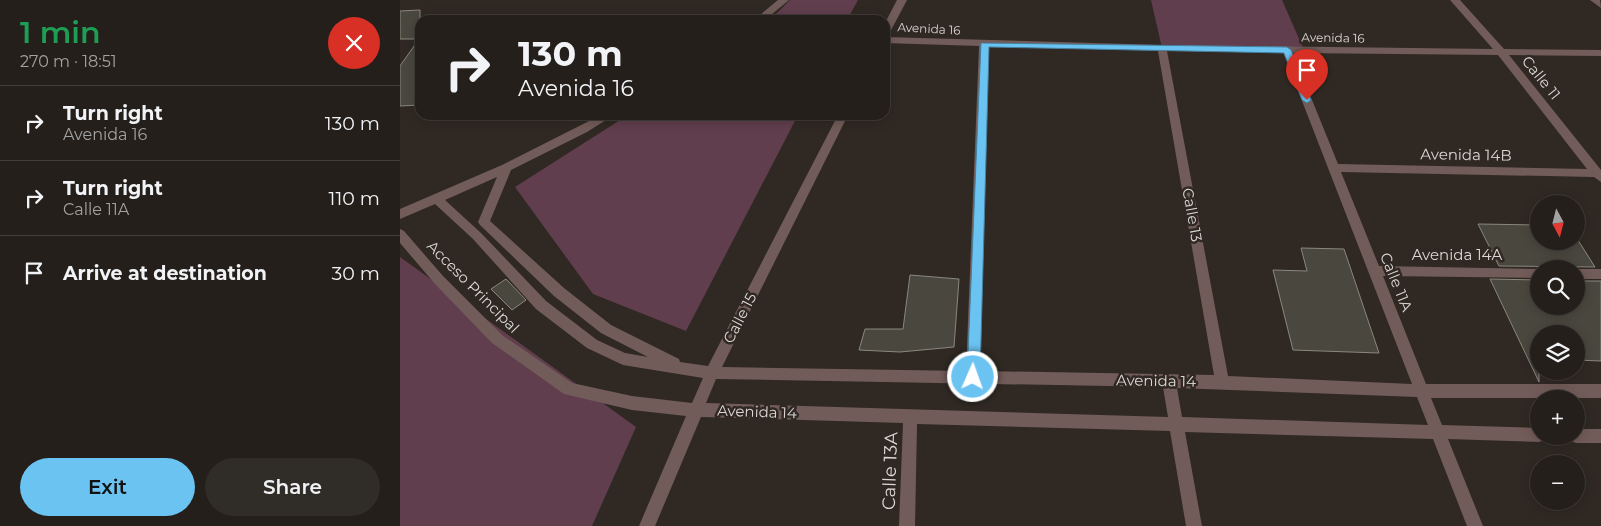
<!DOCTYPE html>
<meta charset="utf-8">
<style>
:root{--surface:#241f1a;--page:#302c27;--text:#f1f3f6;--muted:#a3a2a2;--line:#413d39;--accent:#6bc3f2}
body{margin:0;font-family:Montserrat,sans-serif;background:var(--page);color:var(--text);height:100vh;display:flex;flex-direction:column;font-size:19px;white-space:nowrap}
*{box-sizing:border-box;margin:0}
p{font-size:16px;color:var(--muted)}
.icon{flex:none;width:28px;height:28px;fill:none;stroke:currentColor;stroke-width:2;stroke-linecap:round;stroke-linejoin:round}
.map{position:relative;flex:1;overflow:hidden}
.side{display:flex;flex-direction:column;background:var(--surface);width:400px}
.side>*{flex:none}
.top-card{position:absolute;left:15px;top:15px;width:475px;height:105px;border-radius:15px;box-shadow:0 2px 12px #0003,0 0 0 1px var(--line);background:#241f1a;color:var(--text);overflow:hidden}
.needle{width:32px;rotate:173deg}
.buttons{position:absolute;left:1130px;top:195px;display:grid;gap:10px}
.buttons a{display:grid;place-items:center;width:55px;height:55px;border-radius:50%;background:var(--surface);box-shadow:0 2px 12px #0003,0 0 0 1px var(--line);font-size:25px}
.pin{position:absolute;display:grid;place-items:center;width:42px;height:42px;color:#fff;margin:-51px -21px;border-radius:50% 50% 50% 0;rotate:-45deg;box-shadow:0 0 5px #0007}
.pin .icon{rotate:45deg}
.me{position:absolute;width:55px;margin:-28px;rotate:2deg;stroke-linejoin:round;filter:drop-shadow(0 0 4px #0008)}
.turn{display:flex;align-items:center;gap:18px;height:105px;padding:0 20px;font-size:22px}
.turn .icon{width:65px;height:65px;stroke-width:2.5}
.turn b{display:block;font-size:35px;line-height:42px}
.round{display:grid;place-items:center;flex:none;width:52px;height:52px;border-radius:26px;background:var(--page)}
.head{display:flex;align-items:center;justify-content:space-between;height:85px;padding:0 20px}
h1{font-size:30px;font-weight:600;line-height:38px;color:#1e9e55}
.cta{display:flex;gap:10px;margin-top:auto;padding:10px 20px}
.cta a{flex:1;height:58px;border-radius:30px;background:var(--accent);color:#111;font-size:20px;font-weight:600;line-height:58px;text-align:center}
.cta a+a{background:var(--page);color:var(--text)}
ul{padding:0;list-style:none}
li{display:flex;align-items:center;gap:15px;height:75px;padding:0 20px;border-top:1px solid var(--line)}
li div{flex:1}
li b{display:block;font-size:19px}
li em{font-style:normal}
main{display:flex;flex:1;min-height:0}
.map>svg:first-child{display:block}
.green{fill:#613e4d}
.building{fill:#49473e;stroke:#8a887e}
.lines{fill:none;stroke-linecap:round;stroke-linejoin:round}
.street{fill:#725c59;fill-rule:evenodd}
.route{fill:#6bc3f2;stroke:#467f9d}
.labels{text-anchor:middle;stroke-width:5;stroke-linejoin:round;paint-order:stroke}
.far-street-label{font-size:12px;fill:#dcd7d4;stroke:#302923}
.street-label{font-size:15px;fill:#dcd7d4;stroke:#302923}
.near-street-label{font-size:18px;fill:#dcd7d4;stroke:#302923}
</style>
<main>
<section class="side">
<div class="head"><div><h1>1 min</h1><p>270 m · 18:51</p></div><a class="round" style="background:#d93025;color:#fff"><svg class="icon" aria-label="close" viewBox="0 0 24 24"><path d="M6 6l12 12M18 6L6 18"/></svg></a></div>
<ul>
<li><svg class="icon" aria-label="right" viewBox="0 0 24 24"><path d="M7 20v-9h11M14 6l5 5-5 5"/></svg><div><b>Turn right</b><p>Avenida 16</p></div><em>130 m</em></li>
<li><svg class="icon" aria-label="right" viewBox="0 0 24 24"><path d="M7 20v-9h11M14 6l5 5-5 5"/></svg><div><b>Turn right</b><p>Calle 11A</p></div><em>110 m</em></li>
<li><svg class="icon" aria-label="arrive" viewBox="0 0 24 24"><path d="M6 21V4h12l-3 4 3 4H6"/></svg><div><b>Arrive at destination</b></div><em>30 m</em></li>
</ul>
<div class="cta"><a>Exit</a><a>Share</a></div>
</section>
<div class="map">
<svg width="1201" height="526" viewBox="0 0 1201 526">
<rect width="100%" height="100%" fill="#302923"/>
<!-- green -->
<g class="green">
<path d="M390,0h68l-11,20h-77z"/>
<path d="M751,0h131l22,50 -142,-2z"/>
<path d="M228,115h170l-112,216 -93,-37 -78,-107z"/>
<path d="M0,257l236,170 -44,99h-192z"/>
</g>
<!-- building -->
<g class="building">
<path d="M20,10v95l-20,1v-40l19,-27h-19v-28z"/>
<path d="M1078,224l61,1v16h37v-4l19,30 -96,-1z"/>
<path d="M901,248l43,1 35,104 -86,-3 -20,-80 34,1z"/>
<path d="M510,275l49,4 -5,68 -54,5 -41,-2 6,-21h38z"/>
<path d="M106,279l20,21 -14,10 -21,-21z"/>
<path d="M1090,279l49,1v26h37v-25h25v80l-25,-1v-26h-37v48z"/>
</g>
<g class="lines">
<!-- street -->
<g class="street">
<path d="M378,0h11l-24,20h-11z"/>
<path d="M497,0h10l-17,32 -5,3v-12z"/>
<path d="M1050,0h10l44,49 97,1v6l-92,-1 92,115v12l-7,-5 -253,-5 38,94 163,3h-3v9l-156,-2 43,108h175v14h-170l11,27 97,3v8h7l-2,4 -5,2 -91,-3 35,87h-16l-34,-87 -248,-7 17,94h-16l-16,-95 -253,-7 -2,102h-16l4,-103 -202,-6 -46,109h-16l47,-110 -54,-6 -68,-16 -72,-51 -57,-59 -35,-41v-14l4,2 39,45 59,59 70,48 60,13 60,7 11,-25 -80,-13 -36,-17 -51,-39 -63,-70 -38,-35 -35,15v-10l102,-44 99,-50h13l-27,17 -76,38 -21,51 74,67 47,37 68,34 1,3 28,4 130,-251h10l-126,252 244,4 13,-325 -94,-3v-6l277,8 331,4zM589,46l169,5 56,324 -234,-4zM767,51l116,1 129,332 -184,-8zM893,53l205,2 89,114 -249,-5zM97,177l-19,45 2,3 74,71 47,37 47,24 -23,-4 -28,-13 -51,-39 -65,-68 -36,-33zM316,379l447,8 5,30 -462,-14zM777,388l240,9 11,28 -246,-8z"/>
<path d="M1190,0h10l1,8z"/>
<rect x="1176" y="269" width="25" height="10"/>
<path d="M1176,429h25v14h-25l-5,-2 -2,-5h7z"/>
</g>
</g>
<!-- route -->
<path class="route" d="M581,43l306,4 4,3 20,50 -4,3 -5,-3 -18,-47 -295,-6 -9,330 -2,4 -5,1 -4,-1 -2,-4z"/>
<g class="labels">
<!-- far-street labels -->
<g class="far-street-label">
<text transform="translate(529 29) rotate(3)" y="4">Avenida 16</text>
<text transform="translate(933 38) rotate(1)" y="4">Avenida 16</text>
</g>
<!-- street labels -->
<g class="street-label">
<text transform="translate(1141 78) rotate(51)" y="5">Calle 11</text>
<text transform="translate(1066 155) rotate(1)" y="5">Avenida 14B</text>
<text transform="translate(792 215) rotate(80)" y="5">Calle 13</text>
<text x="1057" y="260">Avenida 14A</text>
<text transform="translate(996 282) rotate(68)" y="5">Calle 11A</text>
<text transform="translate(73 287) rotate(45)" y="5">Acceso Principal</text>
<text transform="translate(340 318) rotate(-63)" y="5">Calle 15</text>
<text transform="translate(756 381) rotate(1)" y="5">Avenida 14</text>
<text transform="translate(357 412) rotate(2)" y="5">Avenida 14</text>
</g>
<!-- near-street labels -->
<g class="near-street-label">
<text transform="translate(490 471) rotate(-88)" y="6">Calle 13A</text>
</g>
</g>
</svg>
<div class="buttons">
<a><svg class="needle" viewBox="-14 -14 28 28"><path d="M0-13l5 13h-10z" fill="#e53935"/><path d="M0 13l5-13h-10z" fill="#a3a2a2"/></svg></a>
<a><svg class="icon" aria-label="search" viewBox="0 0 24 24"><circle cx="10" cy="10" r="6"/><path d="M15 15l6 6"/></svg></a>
<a><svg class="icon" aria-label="layers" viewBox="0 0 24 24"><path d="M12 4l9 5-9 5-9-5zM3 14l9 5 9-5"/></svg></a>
<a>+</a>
<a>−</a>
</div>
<div class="pin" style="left:907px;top:100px;background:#d93025"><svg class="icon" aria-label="arrive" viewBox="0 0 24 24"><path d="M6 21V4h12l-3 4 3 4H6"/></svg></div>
<svg class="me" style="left:573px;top:377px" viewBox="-20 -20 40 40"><circle r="17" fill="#6bc3f2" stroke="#fff" stroke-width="3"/><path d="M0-11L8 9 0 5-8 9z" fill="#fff"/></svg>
<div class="top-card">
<div class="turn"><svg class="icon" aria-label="right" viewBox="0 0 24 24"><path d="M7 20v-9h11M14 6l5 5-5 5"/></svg><div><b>130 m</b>Avenida 16</div></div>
</div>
</div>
</main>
